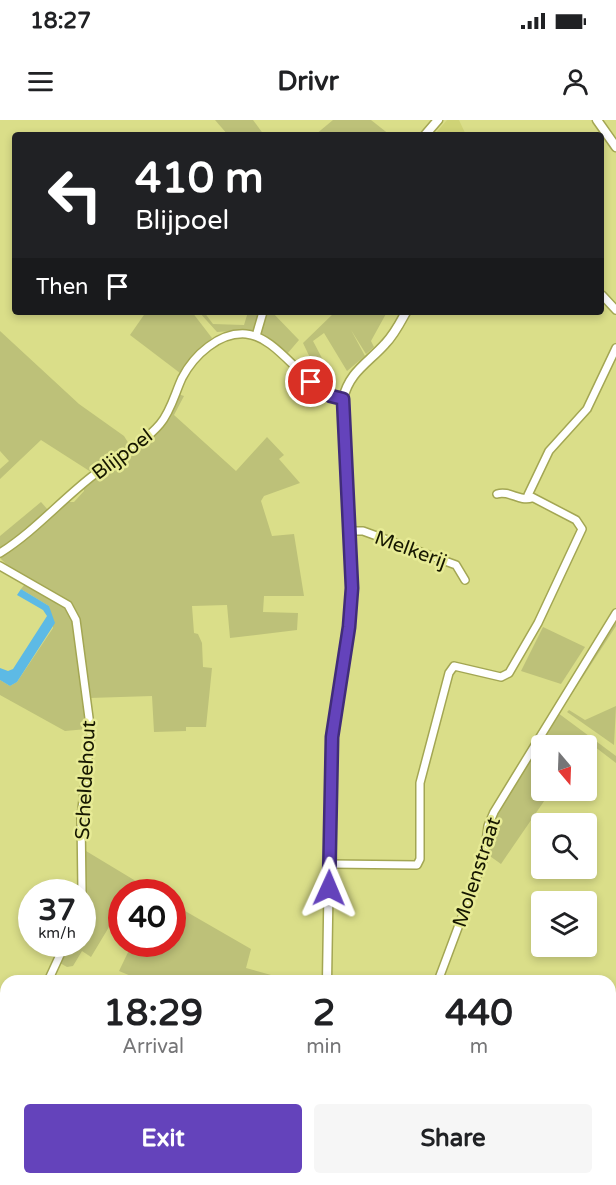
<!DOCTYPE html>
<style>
:root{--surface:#fff;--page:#f6f6f6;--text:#202124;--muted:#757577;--accent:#6443bb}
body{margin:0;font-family:"Varela Round",sans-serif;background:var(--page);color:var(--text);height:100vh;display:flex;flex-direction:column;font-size:22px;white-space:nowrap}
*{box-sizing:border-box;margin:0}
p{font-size:20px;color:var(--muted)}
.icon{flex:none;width:33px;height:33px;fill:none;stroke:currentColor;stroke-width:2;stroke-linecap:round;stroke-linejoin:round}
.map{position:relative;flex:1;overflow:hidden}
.details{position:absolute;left:0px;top:855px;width:616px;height:210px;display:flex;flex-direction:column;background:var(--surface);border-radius:18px 18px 0 0;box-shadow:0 3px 9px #0003}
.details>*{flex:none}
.banner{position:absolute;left:12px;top:12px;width:592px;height:183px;border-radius:6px;box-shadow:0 3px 9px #0003;background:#202124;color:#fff;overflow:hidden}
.needle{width:39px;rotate:161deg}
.buttons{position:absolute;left:531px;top:615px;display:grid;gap:12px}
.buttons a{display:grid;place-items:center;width:66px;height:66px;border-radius:6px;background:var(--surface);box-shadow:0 3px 9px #0003;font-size:30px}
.speed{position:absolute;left:18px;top:759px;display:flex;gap:12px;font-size:30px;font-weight:700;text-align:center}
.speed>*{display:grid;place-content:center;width:78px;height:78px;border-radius:50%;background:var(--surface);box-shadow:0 3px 9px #0003;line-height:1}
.speed small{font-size:15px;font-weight:400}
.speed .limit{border:9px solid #d22;background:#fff;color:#111}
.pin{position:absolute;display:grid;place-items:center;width:51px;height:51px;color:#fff;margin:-26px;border:3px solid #fff;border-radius:50%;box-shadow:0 2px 6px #0007}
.me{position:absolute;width:66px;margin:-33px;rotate:1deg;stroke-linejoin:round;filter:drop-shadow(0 0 4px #0008)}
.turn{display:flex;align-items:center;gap:21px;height:126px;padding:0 24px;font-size:27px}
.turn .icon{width:78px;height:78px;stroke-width:2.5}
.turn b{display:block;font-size:42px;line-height:51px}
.then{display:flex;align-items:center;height:57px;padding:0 24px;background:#0003;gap:12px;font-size:22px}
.eta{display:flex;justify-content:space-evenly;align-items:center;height:102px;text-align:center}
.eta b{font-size:36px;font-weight:700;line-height:42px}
.action{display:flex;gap:12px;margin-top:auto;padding:12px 24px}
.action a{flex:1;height:69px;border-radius:6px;background:var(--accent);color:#fff;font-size:24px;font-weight:700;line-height:69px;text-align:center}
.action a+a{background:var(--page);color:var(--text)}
.status{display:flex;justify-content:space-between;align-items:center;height:42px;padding:0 30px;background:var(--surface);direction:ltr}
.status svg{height:16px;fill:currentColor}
header{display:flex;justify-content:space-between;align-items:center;height:78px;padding:0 24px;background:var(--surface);font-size:27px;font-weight:700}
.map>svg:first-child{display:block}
.built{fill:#cfd376}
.green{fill:#bdc179}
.water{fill:#5dbae5}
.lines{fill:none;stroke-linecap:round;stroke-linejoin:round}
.stream{stroke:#5dbae5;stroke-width:2}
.minor-casing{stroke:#a3a653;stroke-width:10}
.tertiary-casing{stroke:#a3a653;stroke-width:11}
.minor{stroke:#fff;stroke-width:7}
.tertiary{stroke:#fff;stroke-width:8}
.route-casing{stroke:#412c7a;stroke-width:15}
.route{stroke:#6443bb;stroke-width:10}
.labels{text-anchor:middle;stroke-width:5;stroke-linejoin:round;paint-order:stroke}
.street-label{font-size:20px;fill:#161700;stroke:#e7eb96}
</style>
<div class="status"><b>18:27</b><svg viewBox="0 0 49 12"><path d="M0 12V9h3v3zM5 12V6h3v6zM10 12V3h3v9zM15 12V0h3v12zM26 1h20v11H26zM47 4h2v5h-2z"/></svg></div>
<header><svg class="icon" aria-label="menu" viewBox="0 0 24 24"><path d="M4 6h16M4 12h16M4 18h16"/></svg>Drivr<svg class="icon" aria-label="person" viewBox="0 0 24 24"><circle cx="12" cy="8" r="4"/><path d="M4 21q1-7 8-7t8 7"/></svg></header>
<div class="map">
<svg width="616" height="1065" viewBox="0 0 616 1065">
<rect width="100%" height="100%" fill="#dade89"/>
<!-- built -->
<path class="built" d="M447,0h12l7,15h-32z"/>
<!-- green -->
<g class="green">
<path d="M215,0h38l11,15h-36z"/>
<path d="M333,0h38l19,15h-75z"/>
<path d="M146,192h46l20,26 -32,35 -50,-38z"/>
<path d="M199,192h5l9,12 31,1 4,-13h24l27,28 -12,14 -16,-14 -23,-10 -31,2z"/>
<path d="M335,192h52l-16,29 3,6 -8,7 -15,-24 14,26 -18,15 -23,-38 -11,8 11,21 -10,4 -11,-23z"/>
<path d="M0,211l79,73 45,32 5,8 -38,28 -50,-32 -41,39v-10l9,-8 -9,-10z"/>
<path d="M178,274l6,2 -10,19 62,56 31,-34 17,18 -5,4 21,24 -36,13 -3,5 11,35 22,-2 10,62h-40l-1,16 35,1 -1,17 -67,8 -3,-33 -35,1 2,27 4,1 4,9 1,24 9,1 -6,59h-20v4l-32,1 -2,-36 -63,2 -7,-62 -12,-35 -58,-31 -12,-12 66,-56h8l10,-11v-5l63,-47z"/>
<path d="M41,382l7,8 -31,28 -17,11v-13z"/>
<path d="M25,464l42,23 7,13 13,109 -22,2 -65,-36v-15l10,6 7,-4 36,-54 -4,-22 -28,-17z"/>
<path d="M616,498v8l-50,77 -1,-4z"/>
<path d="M543,507l42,20 -24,37 -40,-13z"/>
<path d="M616,586l-2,39 -47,-33 2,-2 16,10z"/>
<path d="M558,593l58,43v7l-30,-23 -4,5 -40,1v44l9,1 -50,73 -14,-10 4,-34z"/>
<path d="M86,731l68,41h-32l-1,33 -9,-3 -21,35 -9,-6 -9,15 -6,1 -7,-4 10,-19h12z"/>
<path d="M173,784l78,45 -5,19 25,7 -2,6h-126l-24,-10 13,-27h40z"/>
<path d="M611,991l5,5v61l-5,-4z"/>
<path d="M6,999v60h157l7,6h-170v-46z"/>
<path d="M380,1059h96l-4,6h-79z"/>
</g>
<!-- water -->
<path class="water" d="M21,469l28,17 6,17 -38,59 -7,4 -10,-6v-12l8,3 5,-2 34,-53 -4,-6 -26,-15z"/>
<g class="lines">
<!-- stream -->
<path class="stream" d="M0,904l6,3"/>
<defs>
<g id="minor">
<path d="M602,175l14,15"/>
<path d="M256,216l7,-24"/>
<path d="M497,374c13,-4 22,8 35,4"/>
<path d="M349,411h14l93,34 9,15"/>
<path d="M0,433c35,-22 62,-54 95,-79 21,-17 48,-30 65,-50 11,-13 15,-31 22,-46 12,-23 37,-46 64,-44 34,3 58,56 97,65"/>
<path d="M0,446l68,39 8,15 15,113 -10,84 1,75"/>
<path d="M330,744l87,1 3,-6v-76l29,-110 5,-7 47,11 8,-4 29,-50 44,-94 -6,-9 -48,-25 21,-44 38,-42 29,-61"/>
<path d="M48,861l17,-37"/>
<path d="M438,861l46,-123 4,-32 6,-14 122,-199"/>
<path d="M0,1005l6,-22"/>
<path d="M351,1065l3,-6"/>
</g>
<g id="tertiary">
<path d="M597,0l19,27"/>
<path d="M425,15l13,-15"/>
<path d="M327,861l4,-244 18,-110 3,-39 -9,-189c6,-27 25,-36 42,-55 9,-9 15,-21 21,-32"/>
<path d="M271,1065l2,-6"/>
</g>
</defs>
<!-- minor casing -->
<use href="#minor" class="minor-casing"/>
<!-- tertiary casing -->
<use href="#tertiary" class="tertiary-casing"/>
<!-- minor -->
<use href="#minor" class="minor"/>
<!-- tertiary -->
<use href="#tertiary" class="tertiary"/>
</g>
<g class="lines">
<defs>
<path id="route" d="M311,262l20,14 12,3 9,189 -3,39 -17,110 -3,151"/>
</defs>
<!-- route casing -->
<use href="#route" class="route-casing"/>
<!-- route -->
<use href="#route" class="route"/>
</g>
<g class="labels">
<!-- street labels -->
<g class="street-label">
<text transform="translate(122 334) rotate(-37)" y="7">Blijpoel</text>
<text transform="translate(411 429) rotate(20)" y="7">Melkerij</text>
<text transform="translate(85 660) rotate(-87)" y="7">Scheldehout</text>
<text transform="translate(476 752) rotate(-72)" y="7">Molenstraat</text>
</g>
</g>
</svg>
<div class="buttons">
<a><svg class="needle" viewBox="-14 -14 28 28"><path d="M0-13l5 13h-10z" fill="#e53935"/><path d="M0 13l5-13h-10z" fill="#757577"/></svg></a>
<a><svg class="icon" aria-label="search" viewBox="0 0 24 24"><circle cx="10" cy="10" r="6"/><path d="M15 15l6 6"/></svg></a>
<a><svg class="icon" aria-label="layers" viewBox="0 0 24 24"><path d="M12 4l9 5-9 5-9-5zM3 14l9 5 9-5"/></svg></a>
</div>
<div class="speed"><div>37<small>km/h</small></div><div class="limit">40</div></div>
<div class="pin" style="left:311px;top:262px;background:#d93025"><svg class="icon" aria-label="arrive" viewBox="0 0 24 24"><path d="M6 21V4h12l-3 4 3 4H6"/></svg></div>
<svg class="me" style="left:329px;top:768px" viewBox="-20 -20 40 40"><path d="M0-17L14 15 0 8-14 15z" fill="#6443bb" stroke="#fff" stroke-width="4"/></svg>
<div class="banner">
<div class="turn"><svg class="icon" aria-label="left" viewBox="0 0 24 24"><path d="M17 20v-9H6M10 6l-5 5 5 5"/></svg><div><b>410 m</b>Blijpoel</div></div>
<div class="then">Then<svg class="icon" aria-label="arrive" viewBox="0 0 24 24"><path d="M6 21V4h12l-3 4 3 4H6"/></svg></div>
</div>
<section class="details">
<div class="eta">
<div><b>18:29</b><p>Arrival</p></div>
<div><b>2</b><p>min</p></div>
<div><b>440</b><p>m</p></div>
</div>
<div class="action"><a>Exit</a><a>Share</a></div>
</section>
</div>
